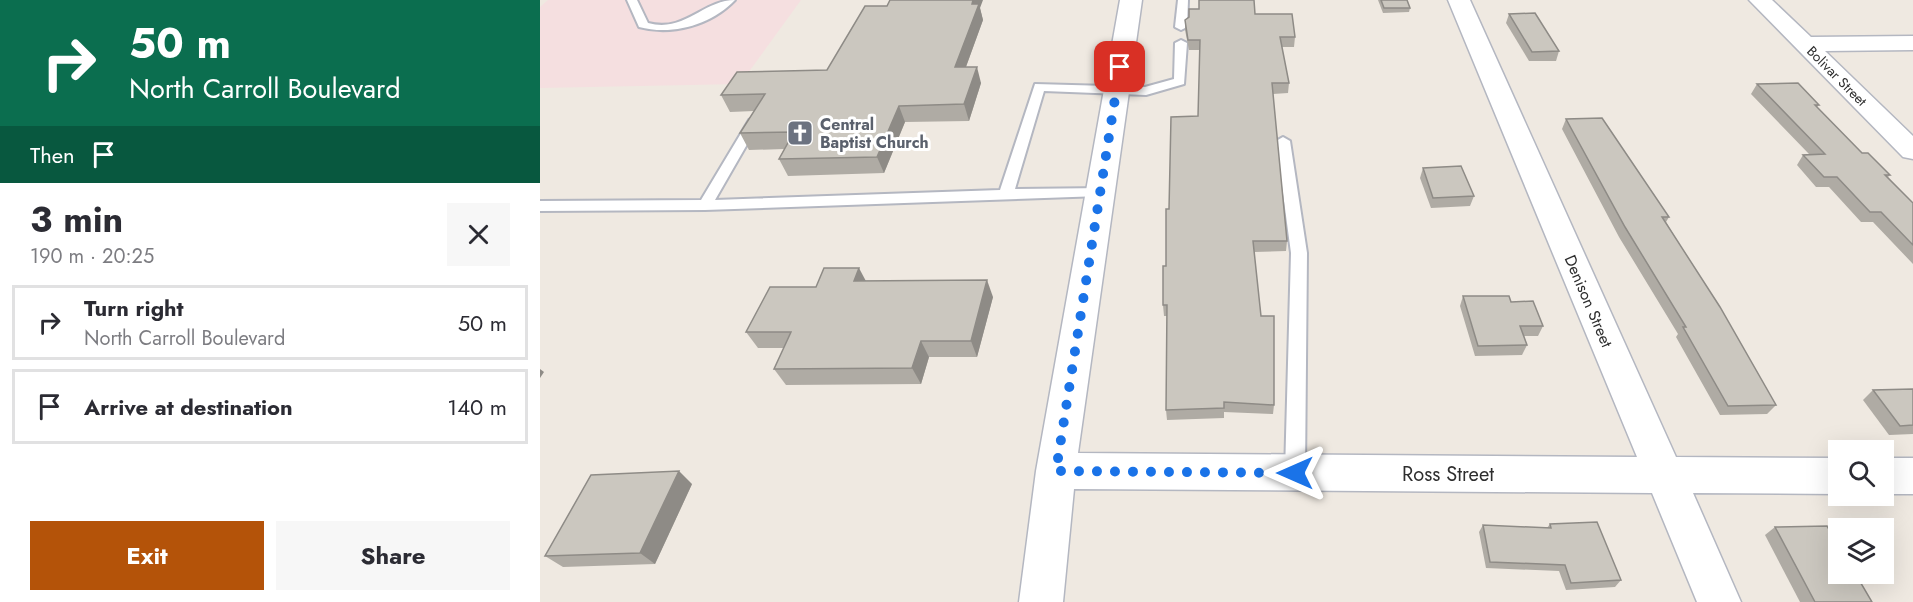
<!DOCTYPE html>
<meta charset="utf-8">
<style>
:root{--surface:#fff;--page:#f7f7f7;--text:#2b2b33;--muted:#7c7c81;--line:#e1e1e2;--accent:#b45309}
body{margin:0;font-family:Jost,sans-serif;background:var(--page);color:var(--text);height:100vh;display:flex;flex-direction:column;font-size:22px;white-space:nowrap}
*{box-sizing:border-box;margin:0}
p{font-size:20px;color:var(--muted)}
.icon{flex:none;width:33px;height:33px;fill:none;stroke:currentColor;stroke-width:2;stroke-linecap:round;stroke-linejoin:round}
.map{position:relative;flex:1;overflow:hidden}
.panel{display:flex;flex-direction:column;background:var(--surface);width:540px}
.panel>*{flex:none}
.guide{background:#0b6e4f;color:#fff;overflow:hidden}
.controls{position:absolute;left:1288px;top:440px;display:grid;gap:12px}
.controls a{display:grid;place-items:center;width:66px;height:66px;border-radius:0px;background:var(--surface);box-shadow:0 6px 24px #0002;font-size:30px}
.pin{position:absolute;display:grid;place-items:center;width:51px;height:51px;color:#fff;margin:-26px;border-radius:12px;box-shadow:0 3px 9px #0006}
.me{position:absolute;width:66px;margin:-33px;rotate:270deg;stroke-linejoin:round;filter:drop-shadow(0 0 4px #0008)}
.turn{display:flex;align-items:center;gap:21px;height:126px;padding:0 30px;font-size:27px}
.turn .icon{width:78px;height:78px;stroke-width:2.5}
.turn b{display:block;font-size:42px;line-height:51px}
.then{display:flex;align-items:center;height:57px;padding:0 30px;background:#0003;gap:12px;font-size:22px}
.round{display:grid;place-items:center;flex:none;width:63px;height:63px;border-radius:0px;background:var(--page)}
.overview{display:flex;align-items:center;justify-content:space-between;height:102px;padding:0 30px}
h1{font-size:36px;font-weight:700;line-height:45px}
.button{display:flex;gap:12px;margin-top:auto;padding:12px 30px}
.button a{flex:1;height:69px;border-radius:0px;background:var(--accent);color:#fff;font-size:24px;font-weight:700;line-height:69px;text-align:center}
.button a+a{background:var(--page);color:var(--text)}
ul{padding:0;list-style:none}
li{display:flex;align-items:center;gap:18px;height:75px;margin:0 12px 9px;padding:0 18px;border:3px solid var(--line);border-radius:0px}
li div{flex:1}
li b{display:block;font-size:22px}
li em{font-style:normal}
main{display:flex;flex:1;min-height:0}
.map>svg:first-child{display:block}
.medical{fill:#f5dfe0}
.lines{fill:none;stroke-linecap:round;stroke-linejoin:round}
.lane-casing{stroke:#b4b7c1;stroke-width:4}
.street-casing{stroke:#b4b7c1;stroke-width:3}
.lane{fill:#fff;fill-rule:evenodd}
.street{fill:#fff;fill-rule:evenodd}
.wall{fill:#afaba4}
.shaded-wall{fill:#8e8b86}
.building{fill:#cbc7bf;stroke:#8e8b86;stroke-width:1.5}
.route{stroke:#1a73e8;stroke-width:10;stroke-dasharray:0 18}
.labels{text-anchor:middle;stroke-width:6;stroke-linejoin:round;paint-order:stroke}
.far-street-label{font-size:14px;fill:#2e2e2e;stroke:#fff}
.worship-label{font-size:16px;font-weight:bold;fill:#5b616d;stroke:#fff;text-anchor:start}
.street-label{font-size:16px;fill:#2e2e2e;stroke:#fff}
.near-street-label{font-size:20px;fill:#2e2e2e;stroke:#fff}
</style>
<main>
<section class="panel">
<div class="guide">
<div class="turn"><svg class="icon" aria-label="right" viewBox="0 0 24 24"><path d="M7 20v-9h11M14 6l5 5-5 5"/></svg><div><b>50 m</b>North Carroll Boulevard</div></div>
<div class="then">Then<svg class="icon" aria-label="arrive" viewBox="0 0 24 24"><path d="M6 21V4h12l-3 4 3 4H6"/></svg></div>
</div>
<div class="overview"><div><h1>3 min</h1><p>190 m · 20:25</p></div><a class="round"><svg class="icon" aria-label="close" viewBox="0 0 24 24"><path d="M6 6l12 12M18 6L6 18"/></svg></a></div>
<ul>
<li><svg class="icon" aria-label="right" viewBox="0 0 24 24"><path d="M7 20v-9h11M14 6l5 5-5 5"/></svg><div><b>Turn right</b><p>North Carroll Boulevard</p></div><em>50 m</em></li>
<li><svg class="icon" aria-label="arrive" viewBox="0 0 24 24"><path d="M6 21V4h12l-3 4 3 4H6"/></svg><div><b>Arrive at destination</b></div><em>140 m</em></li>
</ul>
<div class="button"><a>Exit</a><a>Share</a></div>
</section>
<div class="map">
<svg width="1373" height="602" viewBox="0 0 1373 602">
<rect width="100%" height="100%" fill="#efe9e1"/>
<!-- medical -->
<path class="medical" d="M8,0h253l-61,84 -200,4v-81z"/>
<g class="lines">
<defs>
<g id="lane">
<path d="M87,0h10l11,23c37,10 55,-23 87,-23 -24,25 -63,36 -96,27z"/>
<path d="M638,0h10l-1,27 -6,3 -6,-3z"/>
<path d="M641,40l6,3 -3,41 -38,11 -102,-4 -29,98 91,-1 2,3 -2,3 -5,2 -396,14 -165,1v-10l161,-1 48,-80 6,-4 6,4 -46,80 285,-10 35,-106 110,3 29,-8 1,-36z"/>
<path d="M743,137l7,4 17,112 -2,220 -3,6 -7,3 -7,-3 -3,-6 6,-220 -15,-112z"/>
</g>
<g id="street">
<path d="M580,0h22l-64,453 559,4 -189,-457h22l206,457 163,1v36l-146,-1 48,109h-44l-45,-109 -578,-4 -11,113h-44l17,-131z"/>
<path d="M1209,0h23l39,37 102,-1v14l-88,1 88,85v23l-10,-2z"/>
<rect x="1344" y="458" width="29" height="36"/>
</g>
</defs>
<!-- lane casing -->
<use href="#lane" class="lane-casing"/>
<!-- street casing -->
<use href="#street" class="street-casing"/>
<!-- lane -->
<use href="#lane" class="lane"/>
<!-- street -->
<use href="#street" class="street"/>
</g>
<!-- wall -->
<g class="wall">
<path d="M838,0h29l3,8 -1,4 -26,1z"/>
<path d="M347,6l93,2 3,12 -17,47 15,16 -12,38 -64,1 -21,51 -96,3 -9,-17 5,-10 -35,1 -9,-17 14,-22 -24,1 -9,-17 106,-25z"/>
<path d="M715,14l40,23 -1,10h-12l7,36 -1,10 -15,1 14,147 -1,10 -32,1 7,64 13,89 -1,9 -49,-2v6l-57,2 -1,-10 1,-94h-3l-1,-11 3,-39 3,-57 29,-93 2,-66h-11l-4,-20v-10z"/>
<path d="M969,14l50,37 -3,10h-27l-23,-38z"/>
<path d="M1217,84l62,21 -2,2 45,46 28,22 -2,2 25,26v61l-40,-42h-12l-32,-35h-13l-19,-22 6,-10 6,-1 -58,-60z"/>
<path d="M1026,119l103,98 -3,5 110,183 -9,9 -47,1 -44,-78 2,-3 -59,-97 -57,-108z"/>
<path d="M883,168l51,28 -4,10 -39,2 -11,-30z"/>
<path d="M326,281l127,16 -16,60h-48l-8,27 -135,1 -12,-16 10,-21h-26l-12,-16 70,-45z"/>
<path d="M923,296l48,6 32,24 -5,10h-14l3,9 -5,10 -47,1 -15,-50z"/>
<path d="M1373,389v45l-24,1 -26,-35 10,-10z"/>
<path d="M152,484l-37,80 -92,3 -18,-11z"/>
<path d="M1010,524l71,56 -6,7 -49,3 -7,-19 -73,-3 -7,-36 4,-7 64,3z"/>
<path d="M1235,527l97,75h-72l-35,-67z"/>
</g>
<!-- shaded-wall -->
<g class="shaded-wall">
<path d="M433,0h10l-3,8 3,12 -23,63 -5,-16z"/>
<path d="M437,67l4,16 -12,38 -5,-17z"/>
<path d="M359,106l6,16 -21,51 -7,-16z"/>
<path d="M319,268l9,17 -14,-4z"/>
<path d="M447,280l6,17 -16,60 -6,-16z"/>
<path d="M381,341l8,16 -8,27 -9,-16z"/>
<path d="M0,369l4,3 -4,6z"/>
<path d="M139,471l13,13 -37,80 -15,-11z"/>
</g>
<!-- building -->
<g class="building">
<path d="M350,0h83l-1,4h7l-24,63h22l-13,37 -65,2 -22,51 -98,2 15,-27 -54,1 25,-39 -44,1 16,-23 90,-2 38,-64h22z"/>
<path d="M659,0h55l1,14h37l3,23h-15l9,46h-17l15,158h-34l8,75h13v89l-50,-3v6l-58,2 1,-105h-4v-39h3v-57h3l2,-92 27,-1 2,-76h-12l-3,-20 4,-3v-8h10z"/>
<path d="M841,0h26l3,8h-26z"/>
<path d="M995,13l24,38 -27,1 -23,-38z"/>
<path d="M1258,83l21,22h-4l47,48h6l22,22h-5l28,28v42l-32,-33h-11l-33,-35h-13l-21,-22 22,-1 -68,-70z"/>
<path d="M1062,118l67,99h-7l58,90 56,98 -48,1 -45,-79h3l-61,-100 -59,-108z"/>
<path d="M921,166l13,30 -41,2 -10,-30z"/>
<path d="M284,268h35l-5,13 133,-1 -16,61h-50l-9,27 -138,1 17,-37h-45l24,-45h46z"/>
<path d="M923,296h46l2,6 22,-1 10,25h-23l7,19 -49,1z"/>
<path d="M1373,389v36l-13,1 -27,-36z"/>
<path d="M139,471l-39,82 -95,3 46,-81z"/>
<path d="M1057,522l24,58 -50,3 -6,-18 -75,-3 -7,-37 68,3 -1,-4z"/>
<path d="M1287,526l12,20v27h16l17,29h-57l-40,-75z"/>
</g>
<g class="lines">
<!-- route -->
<path class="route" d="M580,67l-64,404 239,2"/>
</g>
<!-- icons -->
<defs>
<symbol id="church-square" viewBox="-11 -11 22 22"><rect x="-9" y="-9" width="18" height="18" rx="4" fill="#6b7280" stroke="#fff"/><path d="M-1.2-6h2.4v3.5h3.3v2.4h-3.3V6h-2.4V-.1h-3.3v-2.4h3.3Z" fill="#fff"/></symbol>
</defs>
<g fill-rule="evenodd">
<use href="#church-square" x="245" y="118" width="30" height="30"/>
</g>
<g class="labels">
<!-- far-street labels -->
<g class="far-street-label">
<text transform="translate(1297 76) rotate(45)" y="5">Bolivar Street</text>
</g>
<!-- worship labels -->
<g class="worship-label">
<text x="280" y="130">Central<tspan x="280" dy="18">Baptist Church</tspan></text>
</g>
<!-- street labels -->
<g class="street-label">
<text transform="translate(1049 301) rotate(67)" y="6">Denison Street</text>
</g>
<!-- near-street labels -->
<g class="near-street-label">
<text x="908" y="481">Ross Street</text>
</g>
</g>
</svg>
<div class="controls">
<a><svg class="icon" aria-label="search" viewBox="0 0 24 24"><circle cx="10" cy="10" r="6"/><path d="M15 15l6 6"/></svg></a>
<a><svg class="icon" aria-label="layers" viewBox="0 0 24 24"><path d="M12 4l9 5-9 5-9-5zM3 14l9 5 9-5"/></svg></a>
</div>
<div class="pin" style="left:580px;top:67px;background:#d93025"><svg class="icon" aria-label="arrive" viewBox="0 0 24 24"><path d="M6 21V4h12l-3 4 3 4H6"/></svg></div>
<svg class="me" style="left:755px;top:473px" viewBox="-20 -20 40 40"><path d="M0-17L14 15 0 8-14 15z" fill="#1a73e8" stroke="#fff" stroke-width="4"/></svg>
</div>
</main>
